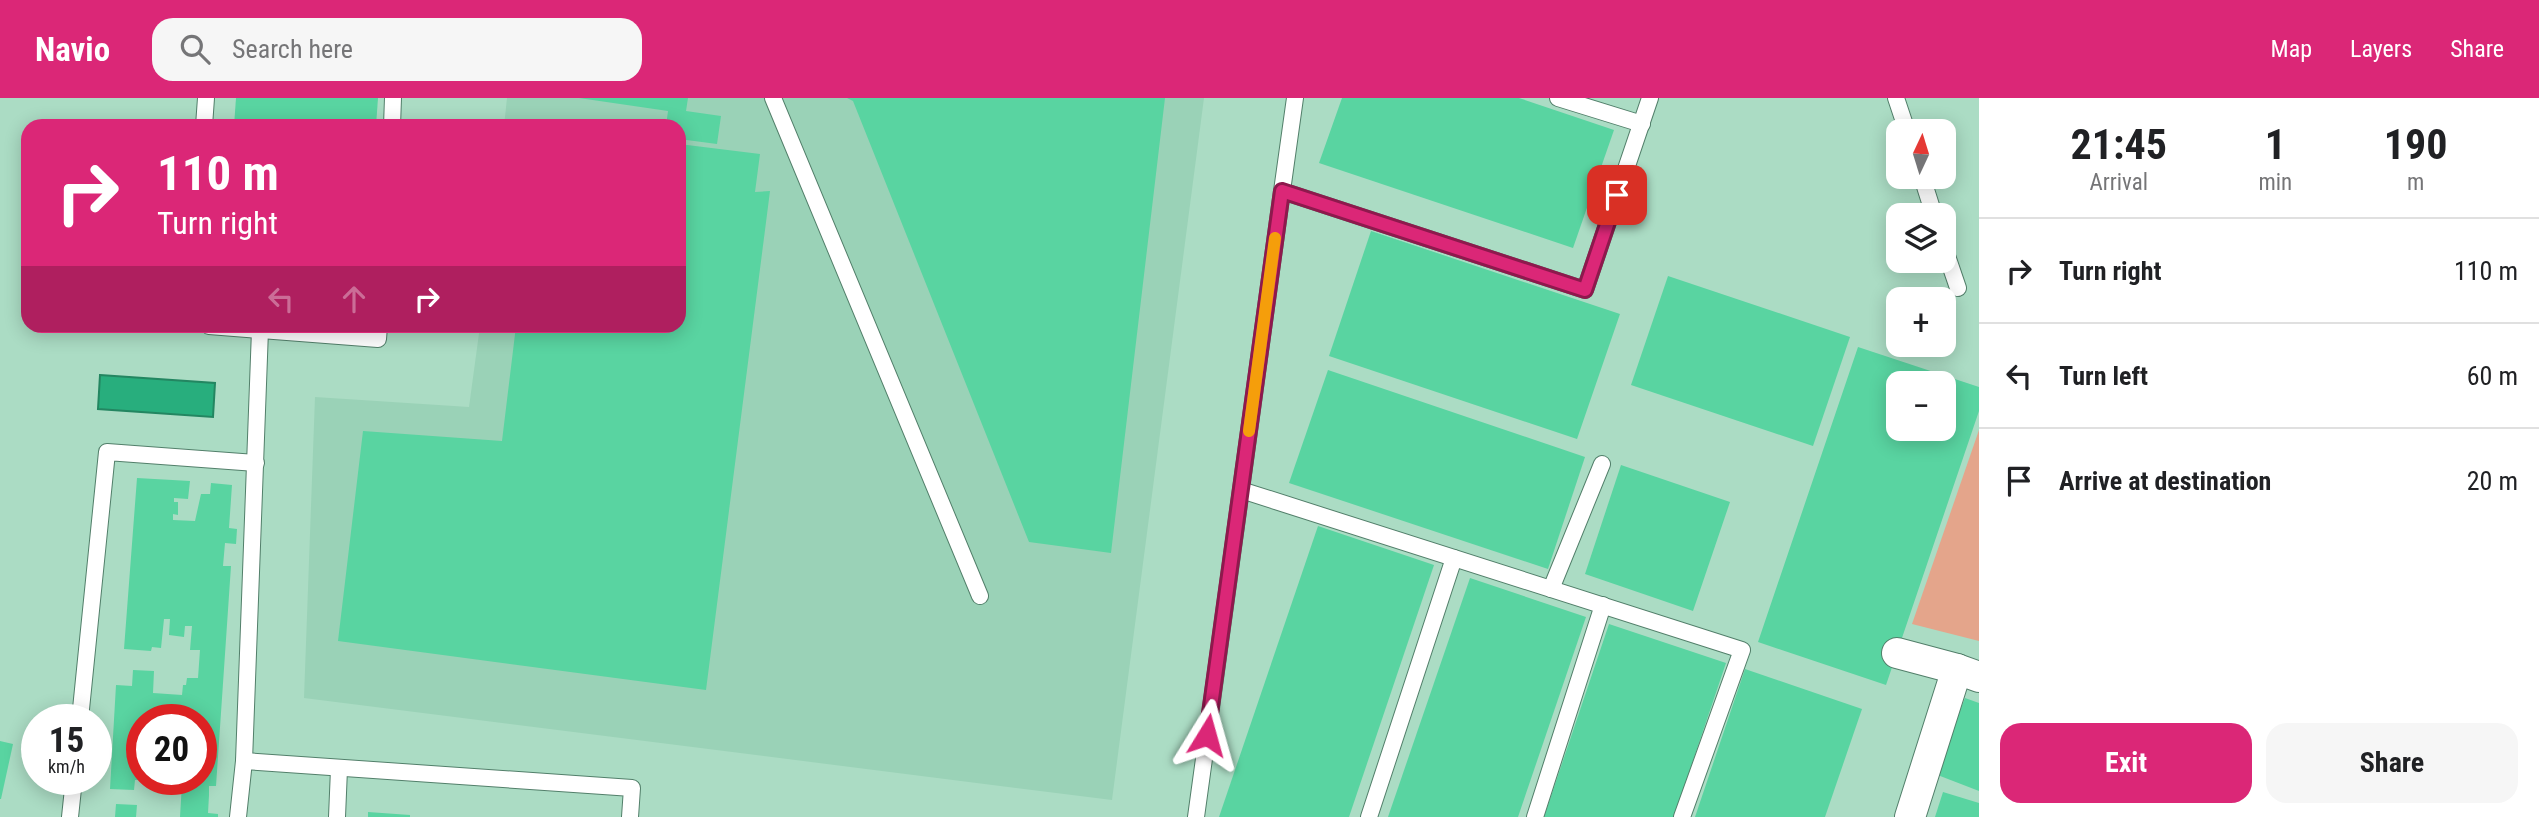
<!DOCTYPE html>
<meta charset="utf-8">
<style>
:root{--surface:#fff;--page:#f6f6f6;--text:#202124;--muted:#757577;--line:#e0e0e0;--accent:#db2777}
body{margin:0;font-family:"Roboto Condensed",sans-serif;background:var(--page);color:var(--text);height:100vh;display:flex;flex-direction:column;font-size:26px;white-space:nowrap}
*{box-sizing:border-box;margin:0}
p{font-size:23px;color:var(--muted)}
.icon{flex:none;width:38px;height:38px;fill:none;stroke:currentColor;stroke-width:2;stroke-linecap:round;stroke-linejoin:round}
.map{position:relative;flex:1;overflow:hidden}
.drawer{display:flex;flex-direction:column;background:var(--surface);width:560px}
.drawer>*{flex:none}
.top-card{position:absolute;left:21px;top:21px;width:665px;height:214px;border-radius:21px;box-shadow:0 4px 18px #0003;background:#db2777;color:#fff;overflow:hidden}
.needle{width:46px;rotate:4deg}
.tools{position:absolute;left:1886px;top:21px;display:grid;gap:14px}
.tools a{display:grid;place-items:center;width:70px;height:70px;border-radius:14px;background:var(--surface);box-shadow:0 4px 18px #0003;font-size:35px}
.speed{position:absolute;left:21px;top:606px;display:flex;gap:14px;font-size:35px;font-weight:700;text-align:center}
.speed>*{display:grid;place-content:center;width:91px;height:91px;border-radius:50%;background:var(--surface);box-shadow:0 4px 18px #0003;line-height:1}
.speed small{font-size:18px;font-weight:400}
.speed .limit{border:10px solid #d22;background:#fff;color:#111}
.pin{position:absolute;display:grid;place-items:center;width:60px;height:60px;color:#fff;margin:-30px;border-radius:14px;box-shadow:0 4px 10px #0006}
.me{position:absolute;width:77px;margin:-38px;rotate:8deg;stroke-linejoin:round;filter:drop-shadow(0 0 5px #0008)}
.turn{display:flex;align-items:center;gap:24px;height:147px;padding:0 21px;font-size:32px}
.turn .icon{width:91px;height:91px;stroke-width:2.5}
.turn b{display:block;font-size:49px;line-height:60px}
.lanes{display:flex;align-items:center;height:66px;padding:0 21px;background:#0003;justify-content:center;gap:35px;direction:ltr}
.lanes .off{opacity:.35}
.eta{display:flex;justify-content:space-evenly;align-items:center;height:119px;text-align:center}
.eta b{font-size:42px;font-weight:700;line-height:49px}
.button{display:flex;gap:14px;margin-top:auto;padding:14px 21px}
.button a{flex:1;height:80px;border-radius:21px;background:var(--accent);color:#fff;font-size:28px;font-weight:700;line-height:80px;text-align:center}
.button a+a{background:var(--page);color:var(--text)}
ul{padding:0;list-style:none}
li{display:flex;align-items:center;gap:21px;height:105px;padding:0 21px;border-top:2px solid var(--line)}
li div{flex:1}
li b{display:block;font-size:26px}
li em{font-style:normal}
header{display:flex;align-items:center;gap:42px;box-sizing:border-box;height:98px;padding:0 35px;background:var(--accent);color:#fff}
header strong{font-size:33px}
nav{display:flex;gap:38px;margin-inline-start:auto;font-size:24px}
.search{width:490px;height:63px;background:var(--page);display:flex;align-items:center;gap:18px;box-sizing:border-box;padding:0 24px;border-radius:21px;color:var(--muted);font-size:26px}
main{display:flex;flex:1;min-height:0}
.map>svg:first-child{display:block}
.built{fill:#9ad2b7}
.green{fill:#e4a58b}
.water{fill:#28ae7d;stroke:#238661;stroke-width:2}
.building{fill:#59d4a1;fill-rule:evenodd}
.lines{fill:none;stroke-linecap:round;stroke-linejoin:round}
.service-casing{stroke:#527f6a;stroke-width:18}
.minor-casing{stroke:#527f6a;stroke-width:32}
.service{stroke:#fff;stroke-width:16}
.minor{stroke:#fff;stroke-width:30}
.route-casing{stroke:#8e194d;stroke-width:18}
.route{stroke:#db2777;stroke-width:12}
.slow{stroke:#f59e0b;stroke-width:12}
</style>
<header>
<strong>Navio</strong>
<div class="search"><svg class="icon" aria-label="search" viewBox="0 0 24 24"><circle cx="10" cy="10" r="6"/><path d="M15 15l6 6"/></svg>Search here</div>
<nav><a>Map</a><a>Layers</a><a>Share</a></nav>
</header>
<main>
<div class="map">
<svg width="1979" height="719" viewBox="0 0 1979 719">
<rect width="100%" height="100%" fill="#abdcc4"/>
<!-- built -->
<path class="built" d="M507,0h697l-92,702 -808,-102 11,-301 154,10 11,-81h199v-200h-175z"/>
<!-- green -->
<path class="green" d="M1979,332v211l-67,-17z"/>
<!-- water -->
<path class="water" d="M100,277l115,8 -2,34 -115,-8z"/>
<!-- building -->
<g class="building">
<path d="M236,0h142l-2,28h-142z"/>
<path d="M579,0h109l-2,13 35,5 -4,28 -38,-5v-13h-13l2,-15z"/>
<path d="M847,0h318l-54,455 -82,-11 -176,-441z"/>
<path d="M1342,0h177l95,32 -41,118 -254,-85z"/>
<path d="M679,46l81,10 -5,38 15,-1 -64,499 -368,-49 25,-210 139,10 14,-115h163z"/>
<path d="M1371,133l249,83 -43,125 -248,-83z"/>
<path d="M1668,178l182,61 -37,109 -182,-61z"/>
<path d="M1858,249l121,40v24l-93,274 -128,-43zM1899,285h45v46h-45z"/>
<path d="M1328,272l257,87 -37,112 -259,-86z"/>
<path d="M1621,367l109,37 -37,109 -108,-37z"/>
<path d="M137,380l53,3 -2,18 -14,-1v4h4v13l-5,-1v6l22,1 6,-27h9l1,-11 21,2 -3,43 8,1 -1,15 -11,-1 -2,23h8l-15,220h-7v9l-1,18 10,1v3h-38l2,-34h-6v-4h25v-60h-59v61h-7l-1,10 -24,-1 6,-104 16,1 1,-16 21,1 -1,22 29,2 1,-10h3l1,-7h11l2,-28h-10l2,-24h-7l-1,11 -15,-2 1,-16h-6l-3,29 -9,-1 -1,4 -27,-2z"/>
<path d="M1318,428l116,39 -85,252h-130z"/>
<path d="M1470,480l116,39 -68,200h-130z"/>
<path d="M1609,526l117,39 -52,154h-130z"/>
<path d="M1745,571l117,40 -37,108h-130z"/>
<path d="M1965,600l14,5v88l-44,-17z"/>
<path d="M0,643l13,3 -12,55h-1z"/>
<path d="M1943,694l36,11v14h-44z"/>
<path d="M116,706l21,1 -1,12h-21z"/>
<path d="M368,714l42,3v2h-42z"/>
</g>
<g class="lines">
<defs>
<g id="service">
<path d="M773,0l207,498"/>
<path d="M1295,0l-13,93 303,99 65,-192"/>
<path d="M1558,0l84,26"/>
<path d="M1896,0l11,33"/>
<path d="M204,28l2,-28"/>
<path d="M392,28l1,-28"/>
<path d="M1922,79l12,38"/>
<path d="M1944,149l14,41"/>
<path d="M209,228l169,13 1,-13"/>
<path d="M1241,392l501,160 -60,167"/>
<path d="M1551,491l51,-125"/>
<path d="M80,621l27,-267 149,11"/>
<path d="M244,663l388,27 -2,29"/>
<path d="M70,719l4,-38"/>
<path d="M238,719l6,-56 16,-431"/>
<path d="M337,719l2,-48"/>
<path d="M1196,719l86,-626"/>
<path d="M1369,719l85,-259"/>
<path d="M1535,719l68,-212"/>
</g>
<g id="minor">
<path d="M1897,555l60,16"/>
<path d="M1910,719l47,-148 22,8"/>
</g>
</defs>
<!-- service casing -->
<use href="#service" class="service-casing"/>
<!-- minor casing -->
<use href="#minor" class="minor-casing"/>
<!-- service -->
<use href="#service" class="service"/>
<!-- minor -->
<use href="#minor" class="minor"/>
</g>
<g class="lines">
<defs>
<path id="route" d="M1207,637l75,-544 303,99 32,-95"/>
</defs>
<!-- route casing -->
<use href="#route" class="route-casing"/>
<!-- route -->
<use href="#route" class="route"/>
<!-- slow -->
<path class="slow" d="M1249,333l26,-193"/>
</g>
</svg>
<div class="tools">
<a><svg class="needle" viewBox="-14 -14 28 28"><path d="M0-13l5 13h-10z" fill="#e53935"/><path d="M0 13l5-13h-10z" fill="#757577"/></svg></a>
<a><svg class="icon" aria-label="layers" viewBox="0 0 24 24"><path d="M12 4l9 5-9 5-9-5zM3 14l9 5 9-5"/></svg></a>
<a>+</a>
<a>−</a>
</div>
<div class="speed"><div>15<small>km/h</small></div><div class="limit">20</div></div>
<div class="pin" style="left:1617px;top:97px;background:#d93025"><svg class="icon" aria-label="arrive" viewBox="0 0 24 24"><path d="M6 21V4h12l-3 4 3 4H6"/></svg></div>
<svg class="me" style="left:1207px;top:637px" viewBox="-20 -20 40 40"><path d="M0-17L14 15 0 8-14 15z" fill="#db2777" stroke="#fff" stroke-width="4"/></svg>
<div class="top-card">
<div class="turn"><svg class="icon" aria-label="right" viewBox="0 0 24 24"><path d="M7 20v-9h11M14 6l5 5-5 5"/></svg><div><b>110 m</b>Turn right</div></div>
<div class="lanes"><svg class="icon off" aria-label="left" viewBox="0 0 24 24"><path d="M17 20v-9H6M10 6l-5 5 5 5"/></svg><svg class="icon off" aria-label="ahead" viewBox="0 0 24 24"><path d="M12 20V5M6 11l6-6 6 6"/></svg><svg class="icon" aria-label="right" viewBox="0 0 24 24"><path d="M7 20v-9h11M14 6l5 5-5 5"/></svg></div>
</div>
</div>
<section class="drawer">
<div class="eta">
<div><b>21:45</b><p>Arrival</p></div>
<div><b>1</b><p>min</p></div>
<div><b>190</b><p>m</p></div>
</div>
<ul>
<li><svg class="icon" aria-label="right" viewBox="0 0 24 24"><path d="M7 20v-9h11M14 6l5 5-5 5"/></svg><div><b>Turn right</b></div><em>110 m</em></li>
<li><svg class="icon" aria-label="left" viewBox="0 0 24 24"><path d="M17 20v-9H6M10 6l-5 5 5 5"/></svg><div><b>Turn left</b></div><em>60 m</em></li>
<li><svg class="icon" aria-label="arrive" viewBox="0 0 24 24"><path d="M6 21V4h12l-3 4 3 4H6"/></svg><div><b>Arrive at destination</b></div><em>20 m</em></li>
</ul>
<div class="button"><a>Exit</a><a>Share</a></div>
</section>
</main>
